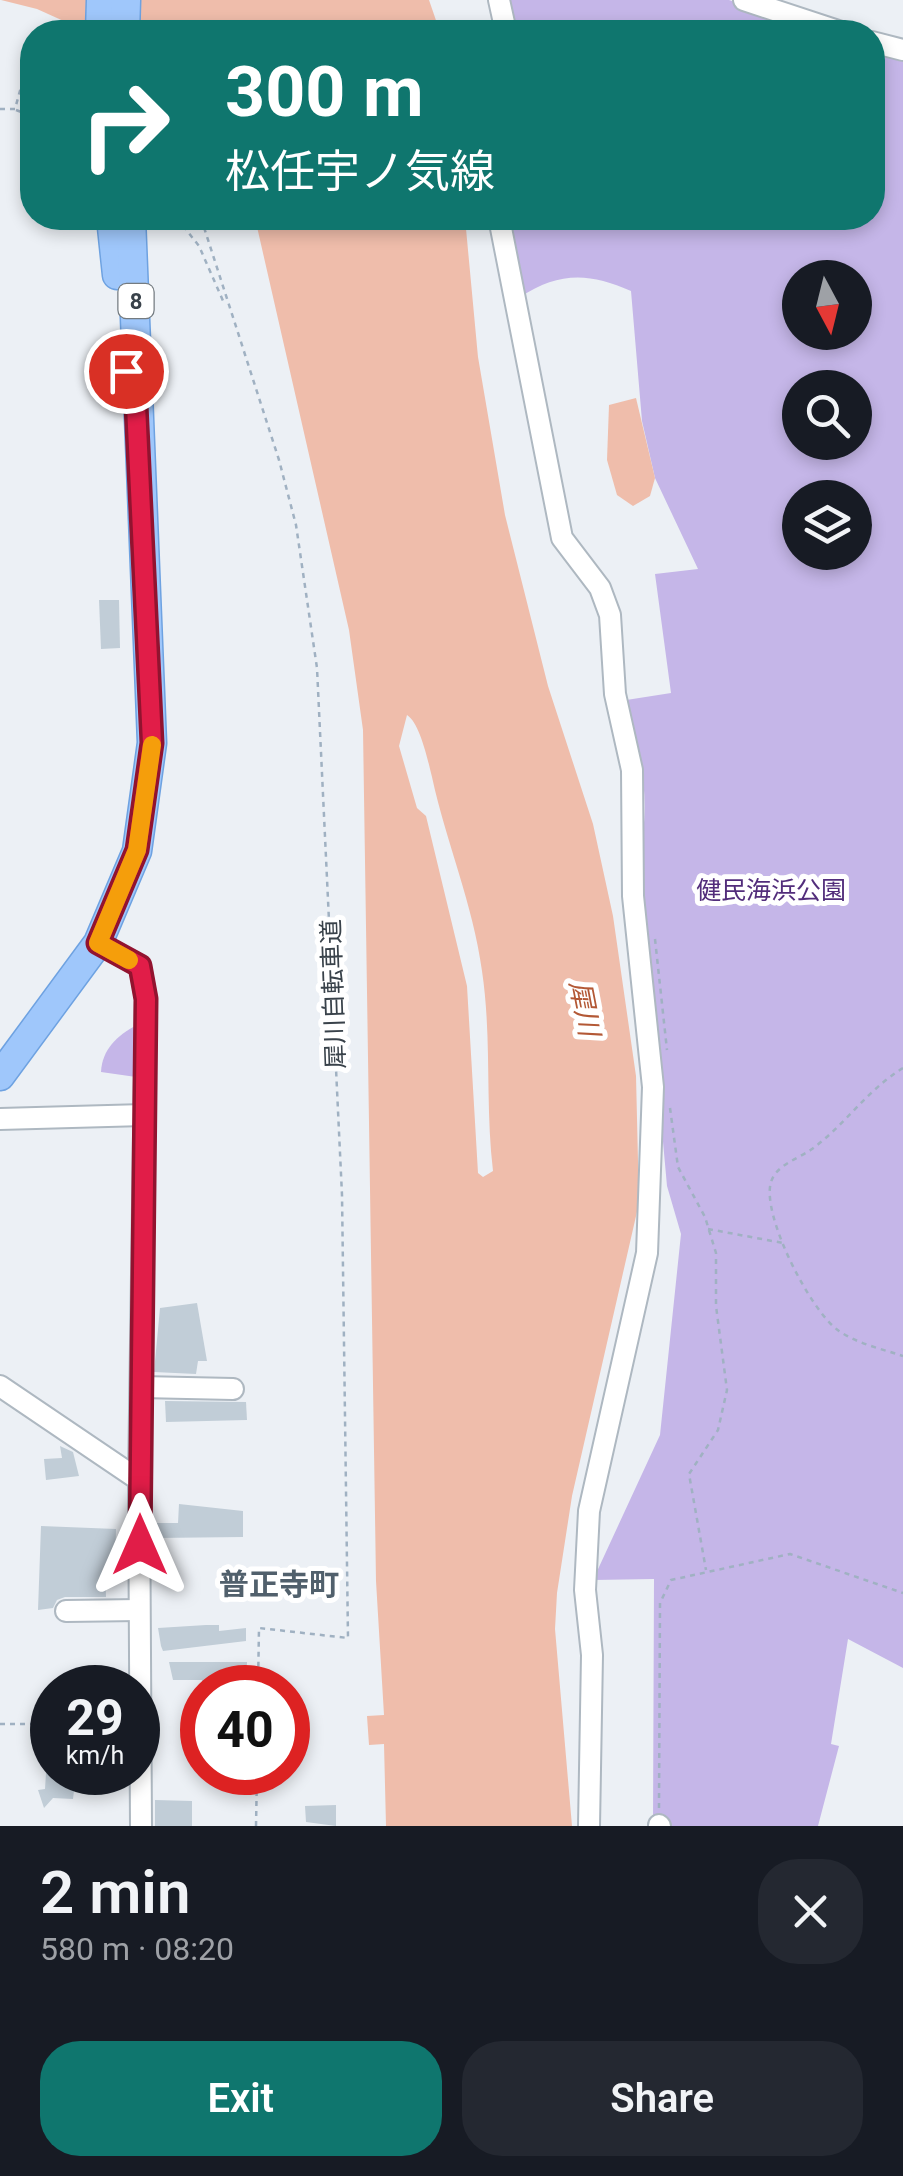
<!DOCTYPE html>
<meta charset="utf-8">
<style>
:root{--surface:#171b24;--page:#242831;--text:#f1f3f6;--muted:#9ea1a6;--accent:#0f766e}
body{margin:0;font-family:Roboto,"Noto Sans JP",sans-serif;background:var(--page);color:var(--text);height:100vh;display:flex;flex-direction:column;font-size:38px;white-space:nowrap}
*{box-sizing:border-box;margin:0}
p{font-size:32px;color:var(--muted)}
.icon{flex:none;width:55px;height:55px;fill:none;stroke:currentColor;stroke-width:2;stroke-linecap:round;stroke-linejoin:round}
.map{position:relative;height:1826px;overflow:hidden}
.panel{display:flex;flex-direction:column;background:var(--surface);flex:1}
.panel>*{flex:none}
.hud{position:absolute;left:20px;top:20px;width:865px;height:210px;border-radius:40px;box-shadow:0 5px 15px #0003;background:#0f766e;color:#fff;overflow:hidden}
.needle{width:65px;rotate:173deg}
.tools{position:absolute;left:782px;top:260px;display:grid;gap:20px}
.tools a{display:grid;place-items:center;width:90px;height:90px;border-radius:50%;background:var(--surface);box-shadow:0 5px 15px #0003;font-size:50px}
.speed{position:absolute;left:30px;top:1665px;display:flex;gap:20px;font-size:50px;font-weight:700;text-align:center}
.speed>*{display:grid;place-content:center;width:130px;height:130px;border-radius:50%;background:var(--surface);box-shadow:0 5px 15px #0003;line-height:1}
.speed small{font-size:25px;font-weight:400}
.speed .limit{border:15px solid #d22;background:#fff;color:#111}
.pin{position:absolute;display:grid;place-items:center;width:85px;height:85px;color:#fff;margin:-42px;border:5px solid #fff;border-radius:50%;box-shadow:0 2px 10px #0007}
.me{position:absolute;width:110px;margin:-55px;rotate:0deg;stroke-linejoin:round;filter:drop-shadow(0 0 8px #0008)}
.turn{display:flex;align-items:center;gap:35px;height:210px;padding:0 40px;font-size:45px}
.turn .icon{width:130px;height:130px;stroke-width:2.5}
.turn b{display:block;font-size:70px;line-height:85px}
.round{display:grid;place-items:center;flex:none;width:105px;height:105px;border-radius:40px;background:var(--page)}
.head{display:flex;align-items:center;justify-content:space-between;height:170px;padding:0 40px}
h1{font-size:60px;font-weight:600;line-height:75px}
.cta{display:flex;gap:20px;margin-top:auto;padding:20px 40px}
.cta a{flex:1;height:115px;border-radius:40px;background:var(--accent);color:#fff;font-size:40px;font-weight:600;line-height:115px;text-align:center}
.cta a+a{background:var(--page);color:var(--text)}
.map>svg:first-child{display:block}
.green{fill:#c5b6e8;fill-rule:evenodd}
.water{fill:#efbdab;fill-rule:evenodd}
.building{fill:#c1cdd7}
.lines{fill:none;stroke-linecap:round;stroke-linejoin:round}
.minor-casing{stroke:#aeb8c1;stroke-width:24}
.major-casing{stroke:#6ea2e1;stroke-width:31}
.path{stroke:#a0b1c2;stroke-width:2.5;stroke-dasharray:5 5;stroke-linecap:butt}
.minor{stroke:#fff;stroke-width:20}
.major{stroke:#9fc7fb;stroke-width:28}
.route-casing{stroke:#92132f;stroke-width:25}
.route{stroke:#e11d48;stroke-width:18}
.slow{stroke:#f59e0b;stroke-width:18}
.labels{text-anchor:middle;stroke-width:10;stroke-linejoin:round;paint-order:stroke}
.shield{fill:#fff;stroke:#747b80;stroke-width:2.5}
.shield-label{font-size:22px;font-weight:bold;fill:#39424a}
.park-label{font-size:25px;fill:#522d7b;stroke:#fff}
.street-label{font-size:25px;fill:#39424a;stroke:#fff}
.water-label{font-size:28px;font-style:italic;fill:#b35835;stroke:#fff}
.quarter-label{font-size:30px;font-weight:bold;fill:#51606c;stroke:#fff}
</style>
<div class="map">
<svg width="903" height="1826" viewBox="0 0 903 1826">
<rect width="100%" height="100%" fill="#ecf0f5"/>
<!-- green -->
<g class="green">
<path d="M503,0h226l91,32h-310z"/>
<path d="M873,48l30,8v1612l-55,-29 -17,105 8,2 -21,80h-165l1,-247 -61,1 67,-145 21,-201 -14,-48 -29,-320c13,-67 7,-102 -18,-165l51,-8 -16,-119 43,-5 -43,-91 -13,-57 -11,-130c-42,-19 -73,-19 -111,6l-17,-79h369zM800,278h55v54h-55zM800,388h55v54h-55zM800,498h55v54h-55z"/>
<path d="M137,1025l-1,52 -35,-5c1,-22 16,-37 36,-47z"/>
</g>
<!-- water -->
<g class="water">
<path d="M1,0h428l11,32h-352l-51,-23z"/>
<path d="M255,218h210l13,139 27,158 43,171 45,138 20,92 23,160 3,127 -67,293 -15,97 -2,36 17,197h-186l-2,-82 -15,1 -2,-29 17,-1 -8,-134 -13,-851 -14,-100zM407,715c13,8 21,46 25,62 14,65 41,127 50,194 10,67 3,132 11,200l-10,6 -5,-4 -11,-187 -41,-170 -9,-8 -18,-62z"/>
<path d="M636,398l19,80 -5,18 -17,10 -16,-11 -10,-35 2,-55z"/>
</g>
<!-- building -->
<g class="building">
<path d="M99,600h20l1,48 -19,1z"/>
<path d="M197,1303l10,58h-9l-2,13 -42,-2 6,-64z"/>
<path d="M165,1401l81,1 1,18 -81,2z"/>
<path d="M60,1446l13,6 6,24 -33,4 -2,-21 18,-1z"/>
<path d="M179,1504l64,7v26l-87,1v-15h22z"/>
<path d="M41,1526l75,3 -1,38 -10,-1 1,31h-41l-8,3 -4,8 -15,2z"/>
<path d="M206,1625h13v6l27,-3v13l-83,10 -2,-5 -3,-18z"/>
<path d="M169,1662h78l-1,26h-44v-8h-29z"/>
<path d="M46,1773l30,1 -3,25 -20,-1 -9,10 -6,-18 7,-1z"/>
<path d="M155,1800l37,1v25h-37z"/>
<path d="M336,1805v21l-30,-4 -1,-16z"/>
</g>
<g class="lines">
<defs>
<g id="minor">
<path d="M499,0l7,32"/>
<path d="M744,0l97,32"/>
<path d="M872,42l31,8"/>
<path d="M499,218l63,320 38,50 10,27 5,79 17,76 1,126 20,191 -6,166 -58,258 -4,79 7,65 -3,171"/>
<path d="M98,943l42,23 6,33 -7,481 2,346"/>
<path d="M0,1119l144,-4"/>
<path d="M0,1386l139,94"/>
<path d="M141,1387l92,2"/>
<path d="M66,1611l73,-1"/>
<path d="M659,1825l1,1"/>
</g>
<g id="major">
<path d="M100,32l1,-32"/>
<path d="M125,32l1,-32"/>
<path d="M111,218l6,57"/>
<path d="M0,1076l98,-133 39,-92 15,-108 -21,-525"/>
</g>
</defs>
<!-- minor casing -->
<use href="#minor" class="minor-casing"/>
<!-- major casing -->
<use href="#major" class="major-casing"/>
<!-- path -->
<g class="path">
<path d="M0,109h15l6,-22 11,-4"/>
<path d="M16,110l16,6"/>
<path d="M177,218l22,28 25,57"/>
<path d="M201,218l78,242 17,65 21,143 25,527 6,443 -89,-10 -1,60"/>
<path d="M655,939l12,111"/>
<path d="M903,1068c-36,22 -58,57 -91,81 -14,10 -36,16 -41,33 -10,33 40,130 68,149 19,13 43,18 64,25"/>
<path d="M670,1108l8,59 27,50 11,36v53l11,84 -9,40 -29,44 17,96"/>
<path d="M708,1229l75,14"/>
<path d="M0,1724h52"/>
<path d="M659,1808l1,-205 11,-23 119,-26 113,39"/>
<path d="M256,1826l1,-54"/>
</g>
<!-- minor -->
<use href="#minor" class="minor"/>
<!-- major -->
<use href="#major" class="major"/>
</g>
<g class="lines">
<defs>
<path id="route" d="M126,371l9,13 17,359 -15,107 -39,93 42,23 6,33 -6,546"/>
</defs>
<!-- route casing -->
<use href="#route" class="route-casing"/>
<!-- route -->
<use href="#route" class="route"/>
<!-- slow -->
<path class="slow" d="M129,960l-31,-17 39,-93 15,-105"/>
</g>
<g class="labels">
<!-- shield labels -->
<rect class="shield" x="118.5" y="284" width="35" height="34" rx="8"/>
<g class="shield-label">
<text x="136" y="309">8</text>
</g>
<!-- park labels -->
<g class="park-label">
<text x="771" y="899">健民海浜公園</text>
</g>
<!-- street labels -->
<g class="street-label">
<text transform="translate(333 994) rotate(-92)" y="9">犀川自転車道</text>
</g>
<!-- water labels -->
<g class="water-label">
<text transform="translate(585 1008) rotate(79)" y="10">犀川</text>
</g>
<!-- quarter labels -->
<g class="quarter-label">
<text x="279" y="1595">普正寺町</text>
</g>
</g>
</svg>
<div class="tools">
<a><svg class="needle" viewBox="-14 -14 28 28"><path d="M0-13l5 13h-10z" fill="#e53935"/><path d="M0 13l5-13h-10z" fill="#9ea1a6"/></svg></a>
<a><svg class="icon" aria-label="search" viewBox="0 0 24 24"><circle cx="10" cy="10" r="6"/><path d="M15 15l6 6"/></svg></a>
<a><svg class="icon" aria-label="layers" viewBox="0 0 24 24"><path d="M12 4l9 5-9 5-9-5zM3 14l9 5 9-5"/></svg></a>
</div>
<div class="speed"><div>29<small>km/h</small></div><div class="limit">40</div></div>
<div class="pin" style="left:126px;top:371px;background:#d93025"><svg class="icon" aria-label="arrive" viewBox="0 0 24 24"><path d="M6 21V4h12l-3 4 3 4H6"/></svg></div>
<svg class="me" style="left:140px;top:1545px" viewBox="-20 -20 40 40"><path d="M0-17L14 15 0 8-14 15z" fill="#e11d48" stroke="#fff" stroke-width="4"/></svg>
<div class="hud">
<div class="turn"><svg class="icon" aria-label="right" viewBox="0 0 24 24"><path d="M7 20v-9h11M14 6l5 5-5 5"/></svg><div><b>300 m</b>松任宇ノ気線</div></div>
</div>
</div>
<section class="panel">
<div class="head"><div><h1>2 min</h1><p>580 m · 08:20</p></div><a class="round"><svg class="icon" aria-label="close" viewBox="0 0 24 24"><path d="M6 6l12 12M18 6L6 18"/></svg></a></div>
<div class="cta"><a>Exit</a><a>Share</a></div>
</section>
